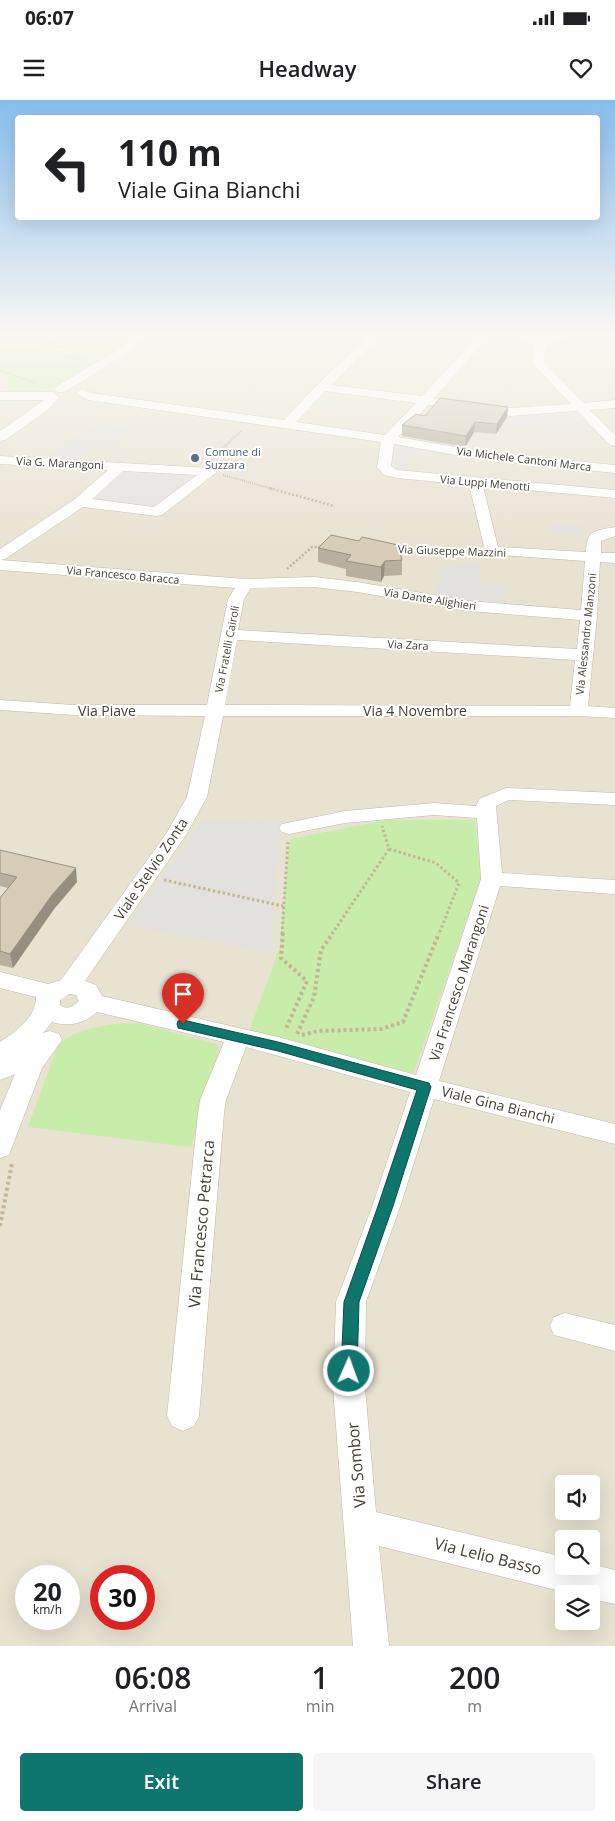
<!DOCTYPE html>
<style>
:root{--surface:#fff;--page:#f6f6f6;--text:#202124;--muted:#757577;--accent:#0f766e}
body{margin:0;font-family:"Open Sans",sans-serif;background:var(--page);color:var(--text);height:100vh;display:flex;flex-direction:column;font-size:19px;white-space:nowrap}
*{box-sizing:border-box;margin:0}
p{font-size:16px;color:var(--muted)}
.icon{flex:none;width:28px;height:28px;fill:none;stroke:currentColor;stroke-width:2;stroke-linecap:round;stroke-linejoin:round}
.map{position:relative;height:1546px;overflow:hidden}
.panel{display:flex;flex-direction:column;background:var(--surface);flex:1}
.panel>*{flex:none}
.banner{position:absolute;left:15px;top:15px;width:585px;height:105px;border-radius:5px;box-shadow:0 5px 20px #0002;background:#fff;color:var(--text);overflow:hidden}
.fabs{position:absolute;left:555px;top:1375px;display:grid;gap:10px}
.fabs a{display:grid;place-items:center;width:45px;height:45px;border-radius:5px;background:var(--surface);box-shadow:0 5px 20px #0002;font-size:25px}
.speed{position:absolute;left:15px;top:1465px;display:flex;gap:10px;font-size:25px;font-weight:700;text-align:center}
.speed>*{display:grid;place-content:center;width:65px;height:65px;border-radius:50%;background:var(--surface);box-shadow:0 5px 20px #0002;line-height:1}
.speed small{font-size:12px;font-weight:400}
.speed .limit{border:8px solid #d22;background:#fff;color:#111}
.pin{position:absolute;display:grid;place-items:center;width:42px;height:42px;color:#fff;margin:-51px -21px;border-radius:50% 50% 50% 0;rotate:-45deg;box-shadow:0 0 5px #0007}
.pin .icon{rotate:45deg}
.me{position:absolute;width:55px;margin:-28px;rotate:2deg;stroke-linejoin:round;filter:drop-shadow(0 0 4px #0008)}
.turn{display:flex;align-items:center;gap:18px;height:105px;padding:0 20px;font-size:22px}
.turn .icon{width:65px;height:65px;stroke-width:2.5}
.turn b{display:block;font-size:35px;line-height:42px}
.eta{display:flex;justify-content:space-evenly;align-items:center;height:85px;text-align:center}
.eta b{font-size:30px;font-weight:600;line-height:35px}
.action{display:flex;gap:10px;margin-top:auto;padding:10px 20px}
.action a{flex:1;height:58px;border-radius:5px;background:var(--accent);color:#fff;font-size:20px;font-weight:600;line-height:58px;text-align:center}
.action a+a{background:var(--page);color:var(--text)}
.status{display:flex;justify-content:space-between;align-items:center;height:35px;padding:0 25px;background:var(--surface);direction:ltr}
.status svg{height:14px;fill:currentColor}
header{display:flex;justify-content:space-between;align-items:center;height:65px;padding:0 20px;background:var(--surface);font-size:22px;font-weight:600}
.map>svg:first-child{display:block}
.residential{fill:#e8e2d1;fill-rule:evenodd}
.green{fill:#c8eca9}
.parking{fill:#e3e1dd}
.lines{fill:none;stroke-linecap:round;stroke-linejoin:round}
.minor-casing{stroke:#c0b8a6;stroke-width:1}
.path-far3{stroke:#c2b696;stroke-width:2;stroke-dasharray:1 1;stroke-linecap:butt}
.path-far2{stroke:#c2b696;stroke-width:2.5;stroke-dasharray:2 2;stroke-linecap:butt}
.path-far1{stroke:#c2b696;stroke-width:3;stroke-dasharray:2.5 2.5;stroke-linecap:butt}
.path{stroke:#c2b696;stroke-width:4;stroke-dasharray:3 3;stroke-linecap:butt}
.minor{fill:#fff;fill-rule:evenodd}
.wall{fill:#b8af9e}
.shaded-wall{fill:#968f81}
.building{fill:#d6ccb8;stroke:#968f81}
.route{fill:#0f766e;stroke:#0a4d48}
.service-dot{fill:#5c6f8a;stroke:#fff;stroke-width:2}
.labels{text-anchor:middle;stroke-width:4;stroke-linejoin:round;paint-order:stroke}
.far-service-label{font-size:11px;fill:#4e5e75;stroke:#fff;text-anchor:start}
.far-street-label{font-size:11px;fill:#464033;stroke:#fff}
.street-label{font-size:14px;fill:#464033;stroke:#fff}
.near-street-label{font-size:16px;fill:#464033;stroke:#fff}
</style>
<div class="status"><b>06:07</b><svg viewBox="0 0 49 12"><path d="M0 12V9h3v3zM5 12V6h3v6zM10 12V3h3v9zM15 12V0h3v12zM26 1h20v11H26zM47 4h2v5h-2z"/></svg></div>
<header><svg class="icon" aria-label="menu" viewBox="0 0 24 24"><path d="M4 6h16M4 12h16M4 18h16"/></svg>Headway<svg class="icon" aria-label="heart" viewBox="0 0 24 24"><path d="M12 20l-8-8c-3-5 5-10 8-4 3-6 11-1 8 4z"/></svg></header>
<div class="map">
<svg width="615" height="1546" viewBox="0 0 615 1546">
<rect width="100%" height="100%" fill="#f3f0e4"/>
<!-- residential -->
<path class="residential" d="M0,233h615v1313h-615zM564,1384h27v27h-27zM564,1439h27v27h-27zM26,1476h43v43h-43zM101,1476h43v43h-43zM564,1494h27v27h-27z"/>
<!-- green -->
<g class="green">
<path d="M24,233h92l16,8 -65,43 -29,7h-31l1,-12 -8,-3v-33z"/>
<path d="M386,720h89l6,58 -71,205 -163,-46 32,-87 11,-111z"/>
<path d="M138,923l78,21 3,6 -28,97 -163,-20 30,-82c21,-19 53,-21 80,-22z"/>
</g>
<!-- parking -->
<g class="parking">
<path d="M573,308l26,25 -89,-4 6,-17z"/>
<path d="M104,325l30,3 -21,21 -23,-1 -13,14 -33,-2 35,-27z"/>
<path d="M395,345l23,4 -14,22 -9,-2 -3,-12z"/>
<path d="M126,370l69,6 -41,32 -64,-8z"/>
<path d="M552,424l31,3 -1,8 -32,-3z"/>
<path d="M480,464l1,20 25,2 -6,20 -69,-9 11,-20 -3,-10z"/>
<path d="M202,721l79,1 -11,131 -143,-28z"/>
</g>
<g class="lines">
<defs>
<g id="minor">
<path d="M137,233h14l-13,9 -4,7 -69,43h-8l-2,-3 2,-3 68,-41 4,-7z"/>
<path d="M372,233h12l-53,52 91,11 59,-63h12l-59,65 6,1 2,3 -2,3h-12l-30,32 80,14 137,14v8l-137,-14 -84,-15 -3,22 6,4 218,20v8l-132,-12 15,61 88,5c1,-23 9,-21 29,-25v9l-14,5v12h14v10l-15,-1 -3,54 -9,90 27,2v10l-37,-2h-355l-16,81 -21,38 -101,146 11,4 6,11 176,41 138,38 65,-196 -4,-61 -43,-3 -89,8 -56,11 -7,-2 -3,-4 3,-4 63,-13 89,-8 42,3 3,-7 27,-11 109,5v12l-106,-5 -13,6 6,67 113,7v14l-115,-8 -61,195 176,43v20l-181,-45 -34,108 -34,95 -1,86 11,124 188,45v9h27v-2l24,6v34l-24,-5v-5h-19l-193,-48 10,100h-36l-20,-258 3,-86 36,-95 38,-115 -164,-45 -20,53 -2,13 -25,303 -5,10 -11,5 -11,-5 -5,-10 31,-303 2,-13 24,-58 -127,-30c-13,12 -29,15 -45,10l-9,11 7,-2 9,3 3,6 -20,28 -33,87 -9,3v-48l15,-36 -15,6v-38c16,-11 36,-24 36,-45l-36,-9v-16l48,12 13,-4 105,-146 21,-37 18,-81 -131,-1 -74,-5v-10l74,5h133l21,-106 7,-11 -235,-18v-21l75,-50 33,-29 -108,-6v-8l210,12 7,4 -55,43 -5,1 -74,-9 -78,52 -4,1 244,19 69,-2 43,5 112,19 112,9 4,-49 -99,-7 -17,-69 -72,-7 -13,-3 -7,-8 4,-25 -293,-42 -12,-7 6,-4 9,4 193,27 34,-36zM325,291l91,12 -31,32 -89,-13zM123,371l74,4 -43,32 -62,-8zM314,487l43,5 112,19 111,9 -3,29 -339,-19 6,-31 7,-11zM237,540l338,20 -5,46 -345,-1zM69,894l7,1 3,6c-6,5 -12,10 -19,4v-5z"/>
<path d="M503,233h22l17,8 11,-7 36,-1 -5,3 -28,4 -10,6 -2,16 40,41 31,-3v8l-25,2 25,25v11l-5,-1 -33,-34 -66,5 -37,-5 -2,-3 6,-4 33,4 60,-4 -39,-41 2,-18z"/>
<path d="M0,292h52l7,5 -11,13 -43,30 -5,1v-10l44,-31h-44z"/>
<path d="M565,1213l50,12v26l-61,-16 -4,-9 4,-9z"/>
</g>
</defs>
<!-- minor casing -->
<use href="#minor" class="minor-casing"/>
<!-- path-far3 -->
<g class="path-far3">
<path d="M158,236l14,-3"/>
<path d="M0,250c22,4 43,-1 63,-10v-3l-7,-4"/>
<path d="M84,260l-13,-2 -21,-11 56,-2"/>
<path d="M0,270l35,13"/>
<path d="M210,361l31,-30"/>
<path d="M223,375l50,14"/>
</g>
<!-- path-far2 -->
<g class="path-far2">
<path d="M269,388l65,18"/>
<path d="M396,449l81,2"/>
<path d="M287,469l25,-22h8"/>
</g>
<!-- path-far1 -->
<g class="path-far1">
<path d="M389,749l47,14 23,20 -20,51"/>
<path d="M164,780l119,26"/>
<path d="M282,834l6,-92"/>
<path d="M332,834l57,-85 -7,-23"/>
</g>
<!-- path -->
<g class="path">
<path d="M283,833l-2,25 26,23 -22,50"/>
<path d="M297,934l17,-37 7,-47 12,-17"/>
<path d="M302,935l16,-4 63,-2 22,-7 36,-89"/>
<path d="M0,1126l12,-63"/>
</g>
<!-- minor -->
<use href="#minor" class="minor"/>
</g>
<!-- wall -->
<g class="wall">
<path d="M508,307l-1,10 -11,17 -22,-2 -9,15 -63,-11v-11l23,-9z"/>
<path d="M318,448l84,12v15l-18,1 -3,6 -35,-6v-7l-28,-7z"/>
<path d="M0,750l77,32 -23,27 -41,59 -13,-3v-67l8,-10 -8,-2z"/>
</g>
<!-- shaded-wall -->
<g class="shaded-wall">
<path d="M508,307l-1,10 -11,17 1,-10z"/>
<path d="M475,322l-1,10 -9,15 1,-11z"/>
<path d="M385,461l-1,15 -3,6v-15z"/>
<path d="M76,768l1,14 -23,27 -41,59 -3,-14 42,-59z"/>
</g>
<!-- building -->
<g class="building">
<path d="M440,298l68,9 -11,17 -22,-2 -9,14 -64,-11 14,-11 9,2z"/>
<path d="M331,435l28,6 3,-4 36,8 4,15 -17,1 -4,6 -35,-6 5,-6 -33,-7z"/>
<path d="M0,750l76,18 -24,27 -42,59 -10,-3v-53l17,-21 -17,-4z"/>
</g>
<!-- sky -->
<linearGradient id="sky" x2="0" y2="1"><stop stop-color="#89bdee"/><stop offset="0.52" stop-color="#faf8f3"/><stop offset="1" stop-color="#faf8f3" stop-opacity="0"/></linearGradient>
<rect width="615" height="450" fill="url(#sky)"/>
<!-- route -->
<path class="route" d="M183,920l95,22 147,40 4,1 2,4 -38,119 -34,96 -2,69 -2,5 -6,2 -6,-2 -2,-5 3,-69 34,-96 39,-116 -139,-39 -100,-23 -1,-4 1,-3z"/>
<!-- markers -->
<circle class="service-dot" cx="195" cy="358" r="5"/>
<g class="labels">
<!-- far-service labels -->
<g class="far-service-label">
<text x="205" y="356">Comune di<tspan x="205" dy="13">Suzzara</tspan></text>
</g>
<!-- far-street labels -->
<g class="far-street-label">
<text transform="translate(524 359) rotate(7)" y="4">Via Michele Cantoni Marca</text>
<text transform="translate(60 363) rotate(3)" y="4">Via G. Marangoni</text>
<text transform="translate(485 383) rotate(5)" y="4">Via Luppi Menotti</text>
<text transform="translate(452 451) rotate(2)" y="4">Via Giuseppe Mazzini</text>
<text transform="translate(123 475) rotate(5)" y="4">Via Francesco Baracca</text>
<text transform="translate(430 499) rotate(9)" y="4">Via Dante Alighieri</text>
<text transform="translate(586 534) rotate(-84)" y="4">Via Alessandro Manzoni</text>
<text transform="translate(408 545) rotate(3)" y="4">Via Zara</text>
<text transform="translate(227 549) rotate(-79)" y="4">Via Fratelli Cairoli</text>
</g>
<!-- street labels -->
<g class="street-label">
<text x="107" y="616">Via Piave</text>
<text x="415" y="616">Via 4 Novembre</text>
<text transform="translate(151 769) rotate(-56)" y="5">Viale Stelvio Zonta</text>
<text transform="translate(459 883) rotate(-72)" y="5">Via Francesco Marangoni</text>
<text transform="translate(498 1005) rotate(14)" y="5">Viale Gina Bianchi</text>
</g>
<!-- near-street labels -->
<g class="near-street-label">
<text transform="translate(201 1124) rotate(-85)" y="6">Via Francesco Petrarca</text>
<text transform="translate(356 1365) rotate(-95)" y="6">Via Sombor</text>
<text transform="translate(488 1456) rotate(14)" y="6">Via Lelio Basso</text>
</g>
</g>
</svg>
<div class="fabs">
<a><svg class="icon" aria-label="sound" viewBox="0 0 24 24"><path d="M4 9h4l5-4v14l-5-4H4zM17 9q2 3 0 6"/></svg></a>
<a><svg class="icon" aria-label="search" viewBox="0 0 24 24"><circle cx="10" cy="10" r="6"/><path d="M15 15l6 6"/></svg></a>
<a><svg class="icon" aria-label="layers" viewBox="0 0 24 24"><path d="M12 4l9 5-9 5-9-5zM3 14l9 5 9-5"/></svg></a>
</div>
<div class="speed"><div>20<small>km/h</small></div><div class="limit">30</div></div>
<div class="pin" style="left:183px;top:924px;background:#d93025"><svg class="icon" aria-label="arrive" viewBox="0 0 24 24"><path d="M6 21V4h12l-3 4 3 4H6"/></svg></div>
<svg class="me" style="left:349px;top:1271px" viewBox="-20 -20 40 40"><circle r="17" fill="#0f766e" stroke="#fff" stroke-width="3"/><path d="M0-11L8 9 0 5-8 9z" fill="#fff"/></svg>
<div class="banner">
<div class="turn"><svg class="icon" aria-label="left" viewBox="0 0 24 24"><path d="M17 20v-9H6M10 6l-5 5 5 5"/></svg><div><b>110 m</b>Viale Gina Bianchi</div></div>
</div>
</div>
<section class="panel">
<div class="eta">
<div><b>06:08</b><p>Arrival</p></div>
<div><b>1</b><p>min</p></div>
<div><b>200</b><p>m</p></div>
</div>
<div class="action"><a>Exit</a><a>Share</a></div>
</section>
